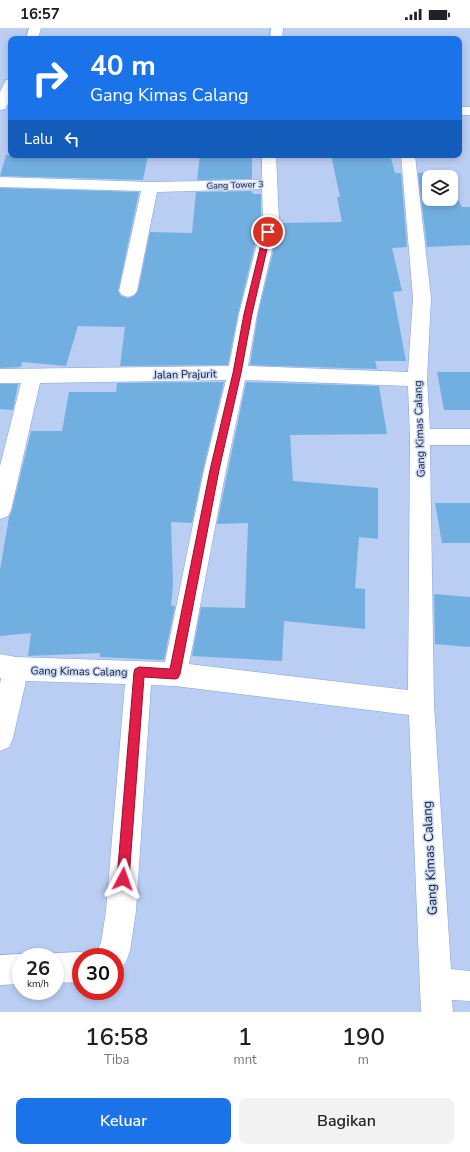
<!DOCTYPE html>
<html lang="id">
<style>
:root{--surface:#fff;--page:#f2f2f2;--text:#202124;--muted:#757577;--accent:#1a73e8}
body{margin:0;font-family:"Nunito Sans",sans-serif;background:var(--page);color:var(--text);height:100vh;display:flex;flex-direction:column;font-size:15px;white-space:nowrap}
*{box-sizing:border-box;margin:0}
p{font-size:13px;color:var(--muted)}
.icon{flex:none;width:22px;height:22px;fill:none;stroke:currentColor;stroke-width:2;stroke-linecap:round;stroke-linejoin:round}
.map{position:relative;height:984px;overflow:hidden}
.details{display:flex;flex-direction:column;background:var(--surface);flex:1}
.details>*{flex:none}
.guide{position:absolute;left:8px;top:8px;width:454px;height:122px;border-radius:8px;box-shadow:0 2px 6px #0003;background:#1a73e8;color:#fff;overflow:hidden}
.tools{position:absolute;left:422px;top:142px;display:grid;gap:8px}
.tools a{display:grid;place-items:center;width:36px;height:36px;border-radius:8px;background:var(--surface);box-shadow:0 2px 6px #0003;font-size:20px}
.speed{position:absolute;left:12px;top:920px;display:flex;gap:8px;font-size:20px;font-weight:700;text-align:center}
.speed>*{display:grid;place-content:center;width:52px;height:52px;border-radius:50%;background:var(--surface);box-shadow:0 2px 6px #0003;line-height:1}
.speed small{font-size:10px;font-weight:400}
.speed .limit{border:6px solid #d22;background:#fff;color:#111}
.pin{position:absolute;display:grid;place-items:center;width:34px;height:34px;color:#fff;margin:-17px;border:2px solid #fff;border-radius:50%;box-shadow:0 1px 4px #0007}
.me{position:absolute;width:44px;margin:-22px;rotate:4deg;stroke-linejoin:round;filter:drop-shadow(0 0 3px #0008)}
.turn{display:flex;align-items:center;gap:14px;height:84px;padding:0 16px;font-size:18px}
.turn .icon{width:52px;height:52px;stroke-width:2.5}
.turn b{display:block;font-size:28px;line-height:34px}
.then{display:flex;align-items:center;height:38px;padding:0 16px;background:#0003;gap:8px;font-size:15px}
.eta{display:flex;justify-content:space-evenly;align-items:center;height:68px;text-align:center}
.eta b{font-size:24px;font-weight:600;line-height:28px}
.action{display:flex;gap:8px;margin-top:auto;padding:8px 16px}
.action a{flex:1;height:46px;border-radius:8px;background:var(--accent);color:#fff;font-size:16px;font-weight:600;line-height:46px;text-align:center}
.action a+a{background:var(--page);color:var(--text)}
.status{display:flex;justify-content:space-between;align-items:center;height:28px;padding:0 20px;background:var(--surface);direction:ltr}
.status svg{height:11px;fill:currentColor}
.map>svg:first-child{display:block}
.building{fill:#72afe1}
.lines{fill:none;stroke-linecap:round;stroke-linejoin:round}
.minor-casing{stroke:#85a3e0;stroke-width:1}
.minor{fill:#fff;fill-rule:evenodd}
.route{fill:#e11d48;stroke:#92132f}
.labels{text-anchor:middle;stroke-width:3;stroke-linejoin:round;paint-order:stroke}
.far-street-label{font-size:9px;fill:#121d35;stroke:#cddaf4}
.street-label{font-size:11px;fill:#121d35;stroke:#cddaf4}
.near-street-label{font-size:13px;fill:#121d35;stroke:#cddaf4}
</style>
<div class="status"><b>16:57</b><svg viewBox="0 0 49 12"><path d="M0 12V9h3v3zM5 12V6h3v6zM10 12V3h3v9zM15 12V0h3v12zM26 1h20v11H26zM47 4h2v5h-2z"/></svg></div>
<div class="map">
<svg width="470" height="984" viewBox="0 0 470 984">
<rect width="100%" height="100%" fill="#bacdf3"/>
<!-- building -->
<g class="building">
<path d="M6,127h142l-5,25 -143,-4z"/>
<path d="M200,127h52v24l-55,1z"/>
<path d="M331,127h59l5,18h6l6,74 -15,1 10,43 -9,1 13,69h-31l2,8 -127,-4 8,-51 22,-91 62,-1 -5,-25h3z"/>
<path d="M440,144l1,5h-12v22h22v-7h3l8,15h8v38l-43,2 -9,-74z"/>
<path d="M0,160l139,4 -21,99 3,5 7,2 6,-2 4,-5 12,-59 42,1 4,-41 56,-1 1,3h8v26l-23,94 -10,51 -108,1 5,-39 -47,-1 -12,40 -44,-4 -1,5 -21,1z"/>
<path d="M437,344h33v38h-26z"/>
<path d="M224,354l-21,88 -11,53 -21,-1 2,62 -2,22h4l-11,54 -64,-3v-4l-72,3 3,-23 -31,3v-66l9,-53 3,-7 19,-79h31l7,-39h47l1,-9z"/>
<path d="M246,354l133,4 8,48 -97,1 3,46 85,7v51l-19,-2 -4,51 10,1v40l-81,-8 -2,40 -90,-5 9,-49 44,1 3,-85 -31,1z"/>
<path d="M0,356h18l-5,26 -13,-1z"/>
<path d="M435,475h35v40h-28z"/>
<path d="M434,566l36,3v50l-35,-3z"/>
</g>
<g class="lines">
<defs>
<g id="minor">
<path d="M29,0h12l-3,11h-12z"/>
<path d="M271,0h12l-1,11h-12z"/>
<path d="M11,51v19l-6,11 -5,1v-18l6,-12z"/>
<rect x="459" y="79" width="11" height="8"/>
<path d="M262,127h14l3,65 -22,94 -9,52 160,6 5,-74 -12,-143h14l16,143 -4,81 3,50h40v16h-40l4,259 17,265 19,2v30l-18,-1 1,12h-32l-12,-297 -234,-29 -24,-1 -15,226 -6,40 -4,11 -6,6 -5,2v-13h-21l7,-14 5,-32 19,-227 -99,-3 -13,57 -4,9 -9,4v-67l1,-6h-1v-24l16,3 149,5 39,-192 22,-90 -186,3 -29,127 -3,6 -8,3v-53l21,-83h-21v-14l229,-3 10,-52 24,-94 -1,-31 -105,3 -20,99 -3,4 -6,2 -6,-2 -3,-4 22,-100 -141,-4v-10l150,5 112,-2zM245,352l163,6 2,51 -2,253 -219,-26 37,-194z"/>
<path d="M81,924l11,5h-11v25l-26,1v-26h-10l10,-4z"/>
<path d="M21,926l8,3h-8v27l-21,1v-30z"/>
</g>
</defs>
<!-- minor casing -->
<use href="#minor" class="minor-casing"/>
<!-- minor -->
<use href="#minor" class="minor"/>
</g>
<!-- route -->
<path class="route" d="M268,201l3,3 -19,82 -11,59 -22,97 -39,204 -2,4 -3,1 -31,-2 -15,202 -2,4 -4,2 -4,-2 -2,-4 17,-207 1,-3 4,-2 31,2 40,-199 23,-97 11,-59 20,-82z"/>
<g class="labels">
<!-- far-street labels -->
<g class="far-street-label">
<text transform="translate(235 157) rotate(-2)" y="3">Gang Tower 3</text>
</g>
<!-- street labels -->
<g class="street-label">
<text transform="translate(185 346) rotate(-1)" y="4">Jalan Prajurit</text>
<text transform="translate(419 401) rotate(-92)" y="4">Gang Kimas Calang</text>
<text transform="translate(79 643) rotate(1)" y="4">Gang Kimas Calang</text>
</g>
<!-- near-street labels -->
<g class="near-street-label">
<text transform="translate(429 830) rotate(-93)" y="5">Gang Kimas Calang</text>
</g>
</g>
</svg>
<div class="tools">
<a><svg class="icon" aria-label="layers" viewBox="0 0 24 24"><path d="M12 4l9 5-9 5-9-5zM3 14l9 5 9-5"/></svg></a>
</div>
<div class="speed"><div>26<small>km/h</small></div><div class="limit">30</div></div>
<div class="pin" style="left:268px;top:204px;background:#d93025"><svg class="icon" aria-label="arrive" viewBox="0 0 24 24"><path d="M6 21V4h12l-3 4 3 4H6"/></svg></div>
<svg class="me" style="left:123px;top:851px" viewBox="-20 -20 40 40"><path d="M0-17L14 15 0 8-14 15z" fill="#e11d48" stroke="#fff" stroke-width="4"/></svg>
<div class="guide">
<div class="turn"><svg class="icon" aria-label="right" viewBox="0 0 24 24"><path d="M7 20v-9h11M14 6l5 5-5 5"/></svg><div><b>40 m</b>Gang Kimas Calang</div></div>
<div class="then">Lalu<svg class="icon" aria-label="left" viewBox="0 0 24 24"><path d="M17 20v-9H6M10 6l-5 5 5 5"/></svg></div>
</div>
</div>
<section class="details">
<div class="eta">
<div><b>16:58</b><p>Tiba</p></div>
<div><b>1</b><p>mnt</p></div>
<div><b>190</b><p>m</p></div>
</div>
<div class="action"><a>Keluar</a><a>Bagikan</a></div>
</section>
